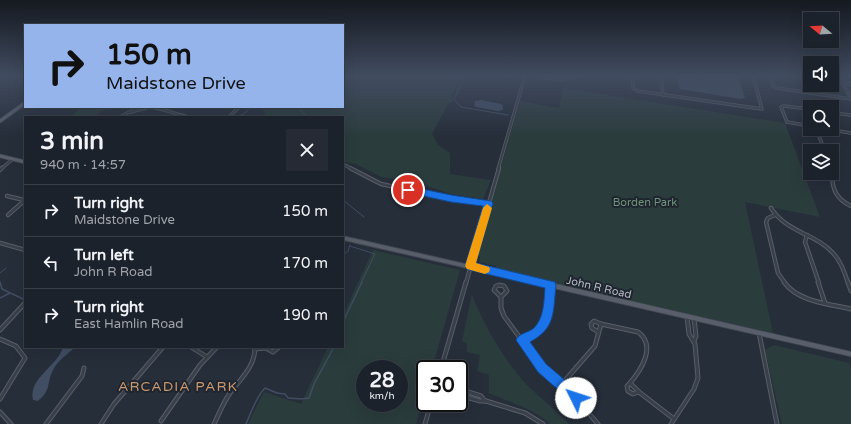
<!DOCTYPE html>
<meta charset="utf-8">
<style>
:root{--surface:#1c222c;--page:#252a34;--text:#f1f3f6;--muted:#a0a4a9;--line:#3a3f48}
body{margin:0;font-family:"Varela Round",sans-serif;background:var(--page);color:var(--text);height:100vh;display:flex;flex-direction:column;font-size:15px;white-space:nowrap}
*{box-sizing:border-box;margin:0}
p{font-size:13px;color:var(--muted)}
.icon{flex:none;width:22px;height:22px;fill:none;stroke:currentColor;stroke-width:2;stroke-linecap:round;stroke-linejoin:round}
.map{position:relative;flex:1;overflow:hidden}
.drawer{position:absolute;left:24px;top:116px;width:320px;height:232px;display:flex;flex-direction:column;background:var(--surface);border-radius:0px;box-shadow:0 4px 16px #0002,0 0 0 1px var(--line)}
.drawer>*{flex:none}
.guide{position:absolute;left:24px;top:24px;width:320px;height:84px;border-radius:0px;box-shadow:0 4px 16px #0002,0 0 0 1px var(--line);background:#95b4eb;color:#111;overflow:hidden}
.needle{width:26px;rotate:288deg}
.fabs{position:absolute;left:803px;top:12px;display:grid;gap:8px}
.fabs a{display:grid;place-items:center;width:36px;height:36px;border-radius:0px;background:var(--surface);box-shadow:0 4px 16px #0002,0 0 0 1px var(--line);font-size:20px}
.speed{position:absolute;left:356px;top:360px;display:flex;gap:8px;font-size:20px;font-weight:700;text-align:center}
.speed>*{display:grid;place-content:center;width:52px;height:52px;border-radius:50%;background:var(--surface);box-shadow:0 4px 16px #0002,0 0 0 1px var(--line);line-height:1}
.speed small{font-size:10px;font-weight:400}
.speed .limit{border:2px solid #111;border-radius:6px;background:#fff;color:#111}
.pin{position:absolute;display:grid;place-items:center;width:34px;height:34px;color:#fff;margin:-17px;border:2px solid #fff;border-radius:50%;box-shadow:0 1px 4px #0007}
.me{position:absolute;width:44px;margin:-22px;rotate:311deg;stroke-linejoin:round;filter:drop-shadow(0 0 3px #0008)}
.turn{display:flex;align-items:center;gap:14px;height:84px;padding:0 16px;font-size:18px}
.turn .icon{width:52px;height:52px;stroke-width:2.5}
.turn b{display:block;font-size:28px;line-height:34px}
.round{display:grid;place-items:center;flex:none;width:42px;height:42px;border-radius:0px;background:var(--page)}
.head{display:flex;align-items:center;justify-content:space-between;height:68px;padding:0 16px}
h1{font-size:24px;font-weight:700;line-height:30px}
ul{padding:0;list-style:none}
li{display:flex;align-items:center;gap:12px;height:52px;padding:0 16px;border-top:1px solid var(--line)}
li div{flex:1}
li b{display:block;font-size:15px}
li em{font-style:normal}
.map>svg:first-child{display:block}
.green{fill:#2b3c3d;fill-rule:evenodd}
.water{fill:#404d63}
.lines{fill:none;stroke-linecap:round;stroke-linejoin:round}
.stream-far1{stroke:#404d63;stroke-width:1}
.stream{stroke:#404d63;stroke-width:1.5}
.minor-far2-casing{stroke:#585e68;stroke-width:3.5}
.minor-far1-casing{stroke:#585e68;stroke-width:4.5}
.minor-casing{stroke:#585e68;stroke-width:5}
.major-far2-casing{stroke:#434953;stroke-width:4.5}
.major-far1-casing{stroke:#434953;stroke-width:5.5}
.major-casing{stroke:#434953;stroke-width:6}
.minor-far2{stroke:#3a404a;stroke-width:2}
.minor-far1{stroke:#3a404a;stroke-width:2.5}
.minor{stroke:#3a404a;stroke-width:3}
.major-far2{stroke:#585f6a;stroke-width:3}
.major-far1{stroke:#585f6a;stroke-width:3.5}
.major{stroke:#585f6a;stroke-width:4.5}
.route{fill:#1a73e8;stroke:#114b97}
.slow{fill:#f59e0b}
.labels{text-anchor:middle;stroke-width:4;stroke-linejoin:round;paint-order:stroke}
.park-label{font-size:11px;fill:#6f9479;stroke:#1f252f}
.street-label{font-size:11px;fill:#b5bbc6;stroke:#1f252f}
.near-neighbourhood-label{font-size:14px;letter-spacing:1px;fill:#c8986e;stroke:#1f252f}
</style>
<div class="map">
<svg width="851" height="424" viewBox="0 0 851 424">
<rect width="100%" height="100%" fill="#262e3a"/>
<!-- green -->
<g class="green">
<path d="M343,76h124l-10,10 -6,10 2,5 -5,3 -16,30 6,11 12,8v21l41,6 -8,19 -32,-5 -40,-13 -30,-4 -25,-13 -13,-2v-45h-79l2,-1 -4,-8 -8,-1h89z"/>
<path d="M563,88l222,35 35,94 -75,-15 28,131 -278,-63 1,-4 -17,-4 1,-6 -5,-1 45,-154 39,7z"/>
<path d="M81,107h28l-15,10h-24z"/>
<path d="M373,250l87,20 -28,99h-7v24l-9,31h-168l16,-32 37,12 27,-57h15v-32zM365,369h34v34h-34z"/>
<path d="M472,294c9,27 34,69 54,90 14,14 29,25 43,40h-19c-18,-17 -40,-21 -61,-31v-18l-12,-4 3,-16 -13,-3v-8l-5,-3z"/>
<path d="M774,345l75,18 2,7v54h-69l-17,-74z"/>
</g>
<!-- water -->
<g class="water">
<path d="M676,76l26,3 12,-3h24l7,22 -4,1 -61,-10z"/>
<path d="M481,100l20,4 2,2v4l-5,1 -22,-4 -2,-2 1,-4z"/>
<path d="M63,347h12c-8,8 -17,13 -22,23 -7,14 -1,19 -15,31l-5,-1c-5,-22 25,-34 30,-53z"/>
</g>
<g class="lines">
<!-- stream-far1 -->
<g class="stream-far1">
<path d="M465,76l-11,23 7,8 47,8"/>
<path d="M297,107l11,10"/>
<path d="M235,117l9,-3 7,-7"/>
<path d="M343,200l21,17"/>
<path d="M350,246l25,8 -14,29"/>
<path d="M343,255l5,-4 2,-6"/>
<path d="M0,273l6,-5"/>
</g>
<!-- stream -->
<g class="stream">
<path d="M0,282l2,7 21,10"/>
<path d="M0,298l10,-5"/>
<path d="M343,322l19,-40"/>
<path d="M246,424c5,-12 10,-27 19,-36l12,5 8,1 3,4 13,1 8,-1 5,-14 20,-37"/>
</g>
<defs>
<g id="minor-far2">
<path d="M537,76l23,4 15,-4"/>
<path d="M633,76v12l5,3 124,18 -9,-33"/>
<path d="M661,76l2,19"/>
<path d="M770,76l3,10 4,2 74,11"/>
<path d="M796,76l14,2"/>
<path d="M839,76l12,22"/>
<path d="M832,81l19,3"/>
<path d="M149,107c14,1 27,8 41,10"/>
<path d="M810,109l-26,-3 -3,1 6,15 23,4"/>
<path d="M131,112l18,-5"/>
<path d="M832,113l19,2"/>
<path d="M120,117l13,-7 10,-3"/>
<path d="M229,117l10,-10"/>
<path d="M816,129l9,22"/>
<path d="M826,129l25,4"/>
<path d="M343,164l9,5"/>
<path d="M1,169l12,-10"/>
<path d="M498,169l27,-93"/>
</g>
<g id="minor-far1">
<path d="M350,168l31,16 70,15 37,4"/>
<path d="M0,170l2,-2"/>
<path d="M832,173c0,16 4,26 19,33"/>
<path d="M7,196l17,4"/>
<path d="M416,200l4,-8"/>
<path d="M771,208c16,25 44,25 62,45 8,8 12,20 15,30"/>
<path d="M8,215l17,-15"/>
<path d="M775,215l-7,3 -2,4 12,51 7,10"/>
<path d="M807,235l-2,7 14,41"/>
<path d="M0,243l25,7"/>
<path d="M466,283l33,-115"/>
</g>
<g id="minor">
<path d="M784,282c14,20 46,22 67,27"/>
<path d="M818,282l7,21"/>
<path d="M848,282l3,9"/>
<path d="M499,285l5,1 3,5 -6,6 -7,-7 2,-4z"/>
<path d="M501,297v11l3,8 35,48 37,34 22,26"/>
<path d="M694,318l2,18 -2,5"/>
<path d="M0,330l25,-27"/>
<path d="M598,332l-6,-4 -1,-4 3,-3 7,3"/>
<path d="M759,333l18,91"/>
<path d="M0,339l16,7 9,12 -25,41"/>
<path d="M522,341c27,-16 26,-26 29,-55"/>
<path d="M191,347l16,10"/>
<path d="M255,349l11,-1 7,4 6,-5"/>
<path d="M441,369l25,-87"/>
<path d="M630,383l-3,3 1,5 5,3 6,-2"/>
<path d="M561,385l34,-39 6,-22 37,8c19,14 3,38 -8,51l9,9 35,27"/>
<path d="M459,389l22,7 4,5"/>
<path d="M459,395l21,6h6l39,12 18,11"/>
<path d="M0,412l11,12"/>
<path d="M161,421l39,-56 17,-18"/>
<path d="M46,424l36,-48 2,-8"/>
<path d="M101,424l13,-20 49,-57"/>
<path d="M214,424c5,-10 9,-21 16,-31 11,-15 25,-26 25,-46"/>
<path d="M425,424l6,-21"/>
<path d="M671,424l23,-35 4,-11 -3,-34 -6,-10 -2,-17"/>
</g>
<g id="major-far2">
<path d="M0,121l25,-18"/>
<path d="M0,156l25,6"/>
</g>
<path id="major-far1" d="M343,238l198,45"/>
<path id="major" d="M537,282l314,72"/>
</defs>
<!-- minor-far2 casing -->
<use href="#minor-far2" class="minor-far2-casing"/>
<!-- minor-far1 casing -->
<use href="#minor-far1" class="minor-far1-casing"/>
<!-- minor casing -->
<use href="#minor" class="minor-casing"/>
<!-- major-far2 casing -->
<use href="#major-far2" class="major-far2-casing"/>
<!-- major-far1 casing -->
<use href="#major-far1" class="major-far1-casing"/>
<!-- major casing -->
<use href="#major" class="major-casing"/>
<!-- minor-far2 -->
<use href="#minor-far2" class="minor-far2"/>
<!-- minor-far1 -->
<use href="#minor-far1" class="minor-far1"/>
<!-- minor -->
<use href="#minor" class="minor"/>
<!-- major-far2 -->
<use href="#major-far2" class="major-far2"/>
<!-- major-far1 -->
<use href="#major-far1" class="major-far1"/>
<!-- major -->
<use href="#major" class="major"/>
</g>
<!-- sky -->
<linearGradient id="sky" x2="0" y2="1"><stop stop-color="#151920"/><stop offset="0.56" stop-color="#414c60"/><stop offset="1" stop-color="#414c60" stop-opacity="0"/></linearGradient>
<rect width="851" height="136" fill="url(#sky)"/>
<!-- route -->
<path class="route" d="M408,186l43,9 40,6 2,2 -17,60 79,19 1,3c-3,27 0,43 -26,57l16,22 34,29 2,5 -2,4 -4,2 -4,-2 -34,-30 -22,-32c3,-7 12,-7 18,-12 10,-10 10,-27 11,-40l-75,-18 -3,-1 -2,-3 18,-60 -32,-4 -46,-10 -1,-2z"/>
<!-- slow -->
<path class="slow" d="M487,204l5,4 -16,55 13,4 1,2 -1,3 -4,2 -18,-5 -2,-3 18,-58z"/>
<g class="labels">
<!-- park labels -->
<g class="park-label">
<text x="645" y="206">Borden Park</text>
</g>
<!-- street labels -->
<g class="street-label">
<text transform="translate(599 287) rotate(13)" y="4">John R Road</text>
</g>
<!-- near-neighbourhood labels -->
<g class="near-neighbourhood-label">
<text x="178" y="391">ARCADIA PARK</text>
</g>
</g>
</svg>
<div class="fabs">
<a><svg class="needle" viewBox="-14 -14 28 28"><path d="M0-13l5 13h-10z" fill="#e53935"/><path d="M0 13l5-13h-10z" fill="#a0a4a9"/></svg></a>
<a><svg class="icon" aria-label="sound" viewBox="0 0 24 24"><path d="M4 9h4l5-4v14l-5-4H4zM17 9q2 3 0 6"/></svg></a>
<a><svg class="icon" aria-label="search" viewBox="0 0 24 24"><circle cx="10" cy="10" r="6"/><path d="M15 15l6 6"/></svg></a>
<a><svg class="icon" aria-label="layers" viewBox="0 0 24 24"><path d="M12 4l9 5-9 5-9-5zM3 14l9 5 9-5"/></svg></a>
</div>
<div class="speed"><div>28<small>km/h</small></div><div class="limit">30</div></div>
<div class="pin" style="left:408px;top:190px;background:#d93025"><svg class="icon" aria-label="arrive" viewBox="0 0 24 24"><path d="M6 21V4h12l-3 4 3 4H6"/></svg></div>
<svg class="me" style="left:576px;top:398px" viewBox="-20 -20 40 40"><circle r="19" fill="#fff"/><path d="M0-13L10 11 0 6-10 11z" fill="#1a73e8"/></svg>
<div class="guide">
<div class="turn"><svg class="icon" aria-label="right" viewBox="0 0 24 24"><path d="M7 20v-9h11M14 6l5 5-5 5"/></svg><div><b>150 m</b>Maidstone Drive</div></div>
</div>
<section class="drawer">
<div class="head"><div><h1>3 min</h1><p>940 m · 14:57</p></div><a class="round"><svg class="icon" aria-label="close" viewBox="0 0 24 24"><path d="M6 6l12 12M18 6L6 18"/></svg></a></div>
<ul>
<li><svg class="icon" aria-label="right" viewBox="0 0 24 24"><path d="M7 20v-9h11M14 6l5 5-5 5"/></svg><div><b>Turn right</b><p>Maidstone Drive</p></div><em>150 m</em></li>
<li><svg class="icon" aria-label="left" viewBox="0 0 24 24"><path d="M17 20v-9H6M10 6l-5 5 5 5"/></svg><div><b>Turn left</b><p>John R Road</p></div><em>170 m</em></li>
<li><svg class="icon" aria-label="right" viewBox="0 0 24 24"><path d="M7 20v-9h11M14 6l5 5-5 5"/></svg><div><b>Turn right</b><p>East Hamlin Road</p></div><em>190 m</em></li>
</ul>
</section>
</div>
